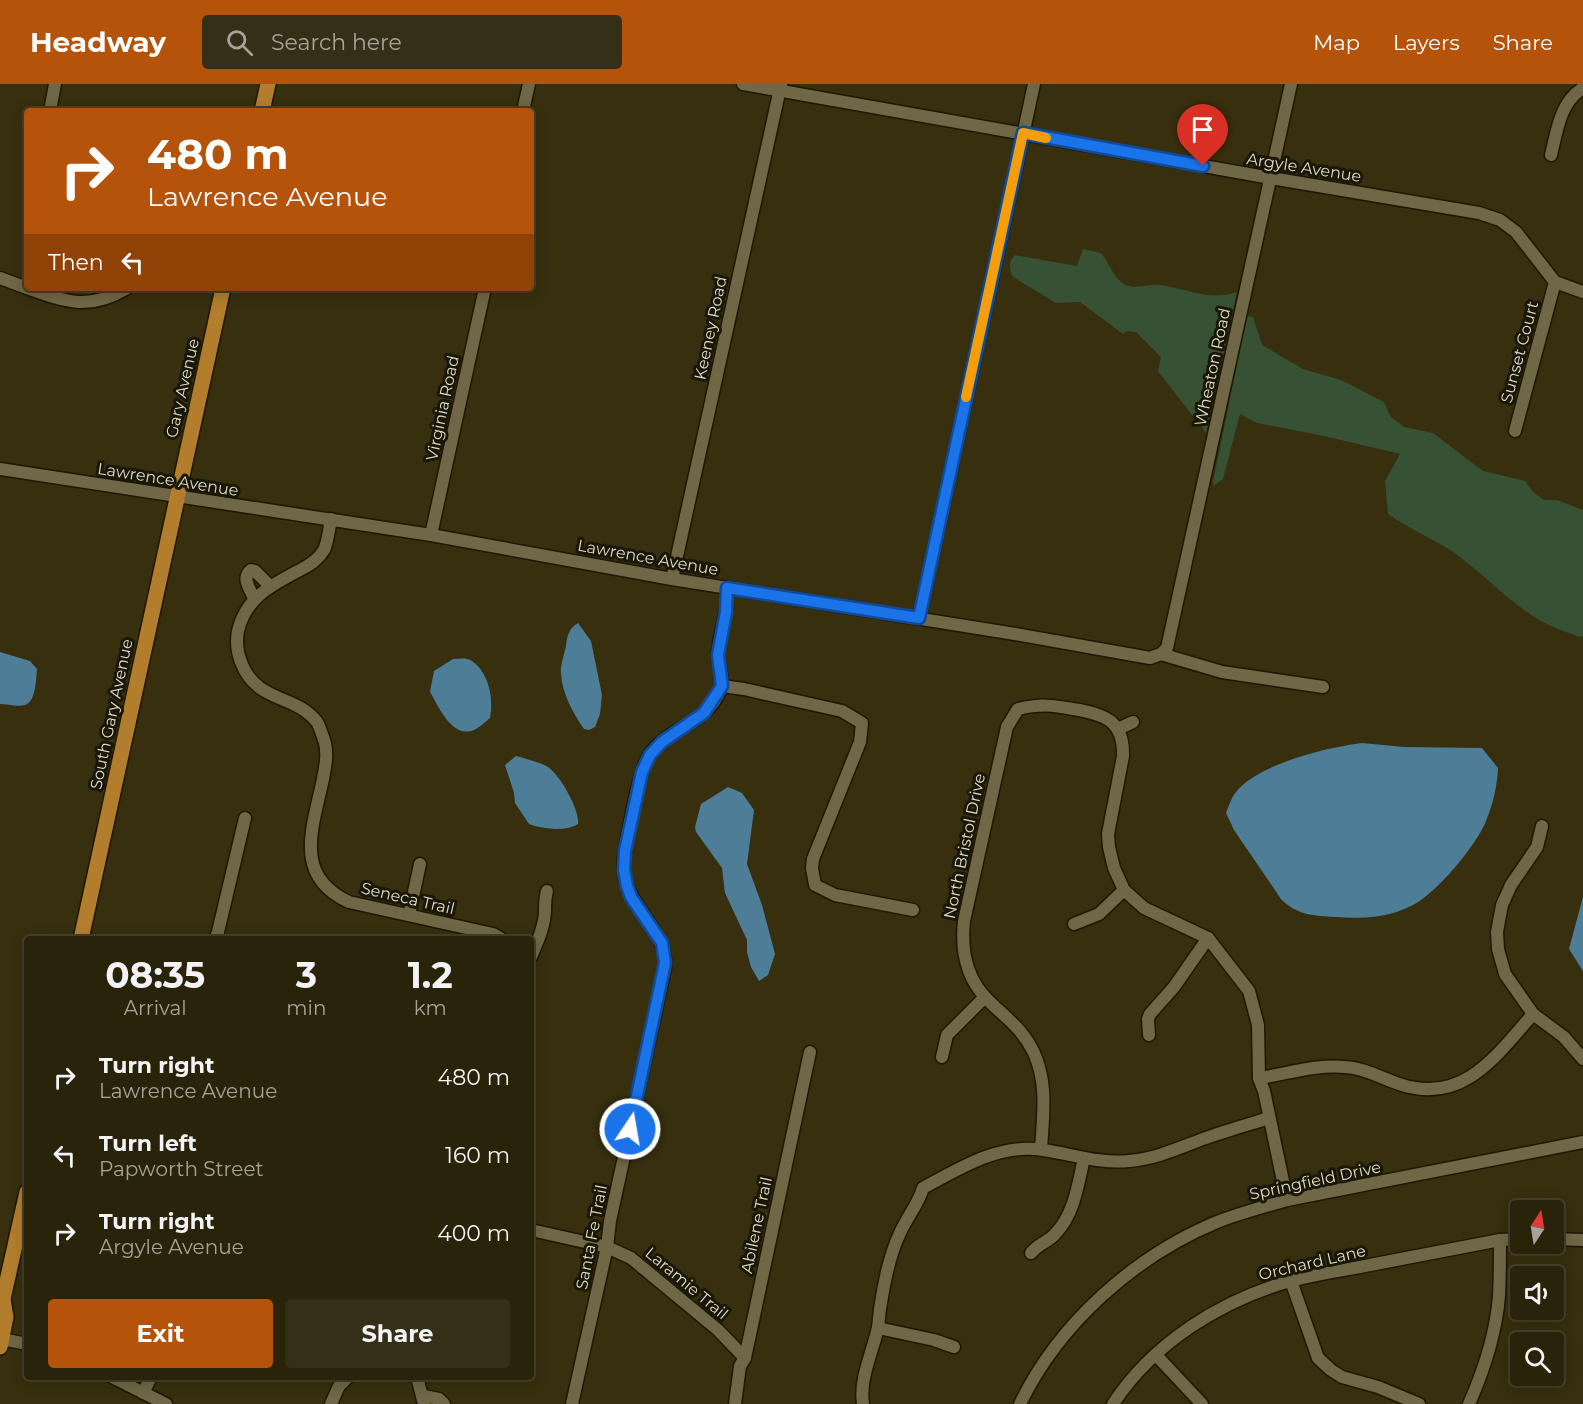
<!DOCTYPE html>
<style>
:root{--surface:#29230a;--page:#352f18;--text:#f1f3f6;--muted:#a5a49c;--line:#45402b;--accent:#b45309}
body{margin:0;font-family:Montserrat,sans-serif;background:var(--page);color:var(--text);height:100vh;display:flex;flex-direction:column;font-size:22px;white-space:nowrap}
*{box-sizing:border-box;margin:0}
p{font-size:20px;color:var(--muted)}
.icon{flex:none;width:33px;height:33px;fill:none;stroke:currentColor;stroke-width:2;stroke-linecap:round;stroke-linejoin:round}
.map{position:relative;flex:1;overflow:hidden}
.sheet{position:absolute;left:24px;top:852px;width:510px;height:444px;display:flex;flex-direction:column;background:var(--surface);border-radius:6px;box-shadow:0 3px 15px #0003,0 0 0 2px var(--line)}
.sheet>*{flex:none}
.top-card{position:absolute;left:24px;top:24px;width:510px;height:183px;border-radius:6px;box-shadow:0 3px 15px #0003,0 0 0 2px var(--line);background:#b45309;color:#fff;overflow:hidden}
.needle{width:39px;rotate:12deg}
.buttons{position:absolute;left:1510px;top:1116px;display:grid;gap:12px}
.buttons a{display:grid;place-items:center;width:54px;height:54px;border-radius:6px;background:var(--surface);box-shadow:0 3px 15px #0003,0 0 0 2px var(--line);font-size:30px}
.pin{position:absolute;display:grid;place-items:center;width:51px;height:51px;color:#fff;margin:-62px -26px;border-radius:50% 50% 50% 0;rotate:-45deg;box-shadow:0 0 6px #0007}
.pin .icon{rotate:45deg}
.me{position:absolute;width:66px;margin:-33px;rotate:12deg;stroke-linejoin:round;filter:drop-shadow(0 0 4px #0008)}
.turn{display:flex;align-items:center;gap:21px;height:126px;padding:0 24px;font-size:27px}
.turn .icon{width:78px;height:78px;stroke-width:2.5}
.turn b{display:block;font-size:42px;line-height:51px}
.then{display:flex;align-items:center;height:57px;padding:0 24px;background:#0003;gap:12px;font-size:22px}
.eta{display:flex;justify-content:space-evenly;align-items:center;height:102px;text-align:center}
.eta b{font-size:36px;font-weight:700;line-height:42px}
.action{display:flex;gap:12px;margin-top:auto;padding:12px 24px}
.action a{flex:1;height:69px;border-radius:6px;background:var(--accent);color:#fff;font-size:24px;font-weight:700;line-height:69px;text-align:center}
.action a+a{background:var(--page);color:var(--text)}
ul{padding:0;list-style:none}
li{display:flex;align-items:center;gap:18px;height:78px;padding:0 24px}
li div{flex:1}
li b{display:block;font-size:22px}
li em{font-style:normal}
header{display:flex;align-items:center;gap:36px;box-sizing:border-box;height:84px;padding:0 30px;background:var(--accent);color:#fff}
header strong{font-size:28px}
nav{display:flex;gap:33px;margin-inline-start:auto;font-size:21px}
.search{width:420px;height:54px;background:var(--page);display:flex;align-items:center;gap:15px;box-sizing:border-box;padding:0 21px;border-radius:6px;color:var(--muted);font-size:22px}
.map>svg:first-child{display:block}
.green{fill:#365134}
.water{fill:#4d7d97}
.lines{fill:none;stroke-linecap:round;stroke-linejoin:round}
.minor-casing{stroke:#1d1701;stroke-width:15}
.major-casing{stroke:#1d1701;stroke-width:18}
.minor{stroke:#6f6745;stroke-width:12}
.major{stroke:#b27e2d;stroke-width:15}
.route-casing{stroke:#114b97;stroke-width:15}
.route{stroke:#1a73e8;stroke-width:10}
.slow{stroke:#f59e0b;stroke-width:10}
.labels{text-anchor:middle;stroke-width:6;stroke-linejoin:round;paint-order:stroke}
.street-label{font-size:16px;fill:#dfdbc9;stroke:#1a1709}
</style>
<header>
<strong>Headway</strong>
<div class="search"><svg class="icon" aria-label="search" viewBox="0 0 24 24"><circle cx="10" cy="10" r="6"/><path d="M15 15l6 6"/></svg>Search here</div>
<nav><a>Map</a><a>Layers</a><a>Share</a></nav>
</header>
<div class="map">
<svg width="1583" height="1320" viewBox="0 0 1583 1320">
<rect width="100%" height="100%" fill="#372f0e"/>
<!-- green -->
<g class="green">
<path d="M1083,165l18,4c5,6 14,24 18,27 13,13 26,3 40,5 27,3 50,17 78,7l-31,141 -48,-62 3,-14 -25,-25 -9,-1 -4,3 -43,-32 -24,1 -43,-26c-4,-8 -5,-16 2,-22l62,11z"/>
<path d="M1247,232l6,1 9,28 41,24 38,11 43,22 6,14 14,11 29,6 50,38 42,10 9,12 10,7h13l26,10v126l-3,1c-10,-4 -21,-7 -31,-12 -32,-15 -61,-47 -89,-68 -23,-17 -49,-27 -72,-43l-3,-33 15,-27 -76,-18 -67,-13 -17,-9 -17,65 -10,7v-5z"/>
</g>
<!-- water -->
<g class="water">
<path d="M578,539l13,18 11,54 -2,19 -5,13 -6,3 -5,-1c-11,-16 -22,-36 -23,-55 -1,-8 3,-19 5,-28 1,-10 3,-18 12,-23z"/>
<path d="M0,568l30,9 7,8c-1,9 -1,33 -12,36 -7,2 -18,-1 -25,-1z"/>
<path d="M453,575c6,0 13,-2 19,2 17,12 22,38 18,57 -5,4 -10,9 -16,12 -22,9 -35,-23 -44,-38l4,-21z"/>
<path d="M1362,659l42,4 78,1 16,20c-1,19 -5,36 -12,53 -10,25 -51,74 -75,85 -24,12 -49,13 -76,11 -20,-1 -39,-2 -54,-18l-47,-69 -8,-17c3,-7 5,-15 10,-21 21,-28 93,-45 126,-49z"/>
<path d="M516,672c11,3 23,6 32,11 12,8 32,43 30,57 -12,8 -36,5 -49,0l-14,-21 -1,-10 -9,-28z"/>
<path d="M728,703l14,6 12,17 -7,54 15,41 13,49 -7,21 -9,6 -8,-14 -4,-15v-12l-22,-47 -3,-25 -26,-36 -1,-5 6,-23z"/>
<path d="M1583,813v74l-14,-22z"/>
</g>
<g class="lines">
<defs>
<g id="minor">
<path d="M743,0l528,94 208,35 21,7 16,12 39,50 28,10"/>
<path d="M50,27l5,-27"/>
<path d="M523,27l6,-27"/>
<path d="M1551,71c6,-24 9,-53 32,-67"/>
<path d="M0,194l27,10"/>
<path d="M27,204c39,14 62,23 100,0"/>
<path d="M1515,347l40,-149"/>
<path d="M0,385l431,66 241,44 343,55 135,24 11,-4 61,18 101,15"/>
<path d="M331,435c-2,10 -3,23 -7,31 -6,10 -14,15 -24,20 -28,15 -54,27 -62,61 -2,11 -1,21 3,31 16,42 53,31 76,60 3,5 6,15 8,21 3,13 0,24 -2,36 -10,48 -31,97 26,123l144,32 9,5"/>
<path d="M431,451l54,-247"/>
<path d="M672,495l109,-495"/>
<path d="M254,514c-4,-9 -13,-20 -3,-28l4,1 15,15"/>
<path d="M919,534l115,-534"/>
<path d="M1161,570l6,-6 124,-564"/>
<path d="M722,602l22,3 98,22 20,12 -2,19 -47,117 -1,9 3,17 20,10 78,15"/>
<path d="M1118,645l15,-7"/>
<path d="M1542,742l-5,21 -26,38 -9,20 -5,27 1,17 7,25 28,40 31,23 19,22"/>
<path d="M409,831l11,-51"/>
<path d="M1074,840l25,-10 25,-24"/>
<path d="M215,855l3,-7 27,-114"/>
<path d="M531,873c5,-12 11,-24 13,-37 2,-10 0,-19 3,-29"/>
<path d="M1149,951l-1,-16 2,-5 24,-27 34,-49"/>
<path d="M942,973l5,-22 38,-38"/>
<path d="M1259,994c28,-4 58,-14 86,-11 20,1 38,12 57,18 62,19 95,-30 131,-71"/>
<path d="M1041,1065c2,-33 7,-65 -7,-96 -13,-27 -29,-35 -48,-55 -20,-21 -25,-49 -22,-77l43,-194 11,-18c22,-5 34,-4 55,0 31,5 51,11 50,47l-15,78 1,13 5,21 10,22 20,18 64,30 41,53 9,34 1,53 5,13 23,109"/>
<path d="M531,1146l76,17 24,11 87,72 27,28"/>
<path d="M1554,1155l29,1"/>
<path d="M1031,1169c9,-11 18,-11 25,-20 19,-21 22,-49 28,-75"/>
<path d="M1291,1197l27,77 13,12 11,7 36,10 41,17"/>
<path d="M878,1244l56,12 20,7"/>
<path d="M2,1255l25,5"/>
<path d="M1156,1271l46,49"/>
<path d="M112,1293l54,27"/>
<path d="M417,1293l7,27"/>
<path d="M143,1309l8,-16"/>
<path d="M424,1312l15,3 5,5"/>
<path d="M331,1320l8,-18 9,-9"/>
<path d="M572,1320l35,-157 3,-26 55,-253c3,-46 -50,-62 -40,-117 4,-22 13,-79 25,-97 18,-27 60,-30 71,-67 3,-9 -3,-22 -3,-32 0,-13 5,-27 7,-40 2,-9 2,-18 2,-27"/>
<path d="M735,1320l5,-38 5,-8 65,-306"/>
<path d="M863,1320c-4,-26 10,-52 15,-77 1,-6 1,-12 2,-18 4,-25 9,-53 20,-76 7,-16 18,-28 23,-45 37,-20 76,-45 120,-38 29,4 56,14 86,11 26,-2 50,-13 74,-22 22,-8 44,-14 66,-21"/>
<path d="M1020,1320c39,-81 115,-148 197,-182 23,-9 46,-15 70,-22l296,-58"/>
<path d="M1113,1320c40,-61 107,-103 177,-123 27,-7 56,-11 85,-17 41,-8 83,-16 125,-24l21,-1"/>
<path d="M1469,1320c15,-34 27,-70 30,-108 1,-18 1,-37 1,-56"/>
</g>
<g id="major">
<path d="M262,27l6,-27"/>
<path d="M81,855l142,-651"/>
<path d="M0,1263l6,-30 -3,-18 24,-107"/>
</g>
</defs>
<!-- minor casing -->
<use href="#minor" class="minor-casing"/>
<!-- major casing -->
<use href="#major" class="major-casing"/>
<!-- minor -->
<use href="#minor" class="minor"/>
<!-- major -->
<use href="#major" class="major"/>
</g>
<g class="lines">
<defs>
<path id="route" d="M630,1045l35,-166 -3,-20 -31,-46 -4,-11 -3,-16 1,-19 17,-79 8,-17 12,-13 42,-29 18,-27 -4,-31 8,-43 1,-24 192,30 104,-485 180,33"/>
</defs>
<!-- route casing -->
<use href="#route" class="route-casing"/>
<!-- route -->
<use href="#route" class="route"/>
<!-- slow -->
<path class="slow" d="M966,313l57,-264 23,5"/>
</g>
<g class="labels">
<!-- street labels -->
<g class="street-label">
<text transform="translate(1304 83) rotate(9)" y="6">Argyle Avenue</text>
<text transform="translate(710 244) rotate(-78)" y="6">Keeney Road</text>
<text transform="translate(1519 268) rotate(-75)" y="6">Sunset Court</text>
<text transform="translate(1212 283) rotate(-78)" y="6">Wheaton Road</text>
<text transform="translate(182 304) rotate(-77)" y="6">Gary Avenue</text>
<text transform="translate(442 324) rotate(-78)" y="6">Virginia Road</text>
<text transform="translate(168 395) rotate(9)" y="6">Lawrence Avenue</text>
<text transform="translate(648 473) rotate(10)" y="6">Lawrence Avenue</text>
<text transform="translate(111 630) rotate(-78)" y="6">South Gary Avenue</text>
<text transform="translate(964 762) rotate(-78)" y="6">North Bristol Drive</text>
<text transform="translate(408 814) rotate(13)" y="6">Seneca Trail</text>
<text transform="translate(1315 1096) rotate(-12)" y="6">Springfield Drive</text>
<text transform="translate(756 1141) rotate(-78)" y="6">Abilene Trail</text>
<text transform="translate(591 1153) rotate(-79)" y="6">Santa Fe Trail</text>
<text transform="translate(1312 1178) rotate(-13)" y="6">Orchard Lane</text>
<text transform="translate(687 1199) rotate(40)" y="6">Laramie Trail</text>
</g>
</g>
</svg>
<div class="buttons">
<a><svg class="needle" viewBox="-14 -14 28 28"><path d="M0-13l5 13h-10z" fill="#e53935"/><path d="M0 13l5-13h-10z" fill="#a5a49c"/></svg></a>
<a><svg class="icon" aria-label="sound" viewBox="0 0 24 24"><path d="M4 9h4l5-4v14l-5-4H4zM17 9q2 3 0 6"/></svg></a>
<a><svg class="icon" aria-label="search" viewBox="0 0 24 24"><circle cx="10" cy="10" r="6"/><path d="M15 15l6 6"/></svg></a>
</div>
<div class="pin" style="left:1203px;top:82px;background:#d93025"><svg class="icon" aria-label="arrive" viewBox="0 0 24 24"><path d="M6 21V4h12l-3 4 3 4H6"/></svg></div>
<svg class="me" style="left:630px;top:1045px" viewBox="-20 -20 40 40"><circle r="17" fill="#1a73e8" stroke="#fff" stroke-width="3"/><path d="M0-11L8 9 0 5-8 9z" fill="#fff"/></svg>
<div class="top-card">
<div class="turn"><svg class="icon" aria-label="right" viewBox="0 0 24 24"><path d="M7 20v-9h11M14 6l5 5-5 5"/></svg><div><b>480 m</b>Lawrence Avenue</div></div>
<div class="then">Then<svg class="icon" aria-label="left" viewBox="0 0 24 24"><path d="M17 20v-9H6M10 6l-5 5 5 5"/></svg></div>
</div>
<section class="sheet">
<div class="eta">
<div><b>08:35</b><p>Arrival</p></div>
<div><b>3</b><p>min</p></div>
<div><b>1.2</b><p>km</p></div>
</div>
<ul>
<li><svg class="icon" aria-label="right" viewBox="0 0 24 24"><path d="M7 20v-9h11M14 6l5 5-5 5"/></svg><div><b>Turn right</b><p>Lawrence Avenue</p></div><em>480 m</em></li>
<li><svg class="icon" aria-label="left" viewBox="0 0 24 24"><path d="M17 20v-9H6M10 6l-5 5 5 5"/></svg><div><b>Turn left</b><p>Papworth Street</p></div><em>160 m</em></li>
<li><svg class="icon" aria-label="right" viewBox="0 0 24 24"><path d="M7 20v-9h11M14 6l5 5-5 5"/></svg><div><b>Turn right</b><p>Argyle Avenue</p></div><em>400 m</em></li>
</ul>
<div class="action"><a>Exit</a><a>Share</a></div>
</section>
</div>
